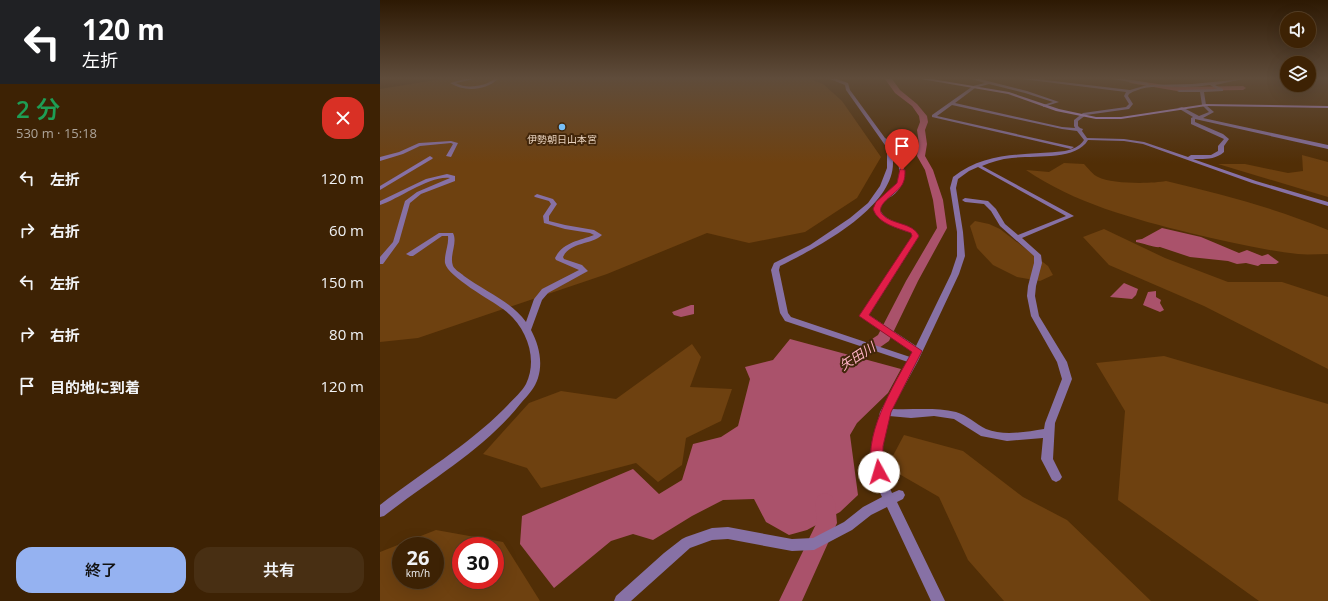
<!DOCTYPE html>
<html lang="ja">
<meta charset="utf-8">
<style>
:root{--surface:#3d2204;--page:#482f13;--text:#f1f3f6;--muted:#ada49a;--line:#563f26;--accent:#95b2f1}
body{margin:0;font-family:"Open Sans","Noto Sans JP",sans-serif;background:var(--page);color:var(--text);height:100vh;display:flex;flex-direction:column;font-size:15px;white-space:nowrap}
*{box-sizing:border-box;margin:0}
p{font-size:13px;color:var(--muted)}
.icon{flex:none;width:22px;height:22px;fill:none;stroke:currentColor;stroke-width:2;stroke-linecap:round;stroke-linejoin:round}
.map{position:relative;flex:1;overflow:hidden}
.panel{display:flex;flex-direction:column;background:var(--surface);width:380px}
.panel>*{flex:none}
.hud{background:#202124;color:#fff;overflow:hidden}
.tools{position:absolute;left:900px;top:12px;display:grid;gap:8px}
.tools a{display:grid;place-items:center;width:36px;height:36px;border-radius:50%;background:var(--surface);box-shadow:0 4px 16px #0002,0 0 0 1px var(--line);font-size:20px}
.speed{position:absolute;left:12px;top:537px;display:flex;gap:8px;font-size:20px;font-weight:700;text-align:center}
.speed>*{display:grid;place-content:center;width:52px;height:52px;border-radius:50%;background:var(--surface);box-shadow:0 4px 16px #0002,0 0 0 1px var(--line);line-height:1}
.speed small{font-size:10px;font-weight:400}
.speed .limit{border:6px solid #d22;background:#fff;color:#111}
.pin{position:absolute;display:grid;place-items:center;width:34px;height:34px;color:#fff;margin:-41px -17px;border-radius:50% 50% 50% 0;rotate:-45deg;box-shadow:0 0 4px #0007}
.pin .icon{rotate:45deg}
.me{position:absolute;width:44px;margin:-22px;rotate:354deg;stroke-linejoin:round;filter:drop-shadow(0 0 3px #0008)}
.turn{display:flex;align-items:center;gap:14px;height:84px;padding:0 16px;font-size:18px}
.turn .icon{width:52px;height:52px;stroke-width:2.5}
.turn b{display:block;font-size:28px;line-height:34px}
.round{display:grid;place-items:center;flex:none;width:42px;height:42px;border-radius:16px;background:var(--page)}
.head{display:flex;align-items:center;justify-content:space-between;height:68px;padding:0 16px}
h1{font-size:24px;font-weight:600;line-height:30px;color:#1e9e55}
.cta{display:flex;gap:8px;margin-top:auto;padding:8px 16px}
.cta a{flex:1;height:46px;border-radius:16px;background:var(--accent);color:#111;font-size:16px;font-weight:600;line-height:46px;text-align:center}
.cta a+a{background:var(--page);color:var(--text)}
ul{padding:0;list-style:none}
li{display:flex;align-items:center;gap:12px;height:52px;padding:0 16px}
li div{flex:1}
li b{display:block;font-size:15px}
li em{font-style:normal}
main{display:flex;flex:1;min-height:0}
.map>svg:first-child{display:block}
.green{fill:#6e4110;fill-rule:evenodd}
.water{fill:#aa526b}
.lines{fill:none;stroke-linecap:round;stroke-linejoin:round}
.river{fill:#aa526b;fill-rule:evenodd}
.minor{fill:#8771a5;fill-rule:evenodd}
.tertiary{fill:#8771a5;fill-rule:evenodd}
.secondary{fill:#b491e2;fill-rule:evenodd}
.route{fill:#e11d48;stroke:#92132f}
.poi-dot{fill:#77bff7;stroke:#42260a;stroke-width:1.5}
.labels{text-anchor:middle;stroke-width:4;stroke-linejoin:round;paint-order:stroke}
.far-poi-label{font-size:10px;fill:#e8d2be;stroke:#42260a}
.water-label{font-size:13px;font-style:italic;fill:#feb3c5;stroke:#42260a}
</style>
<main>
<section class="panel">
<div class="hud">
<div class="turn"><svg class="icon" aria-label="left" viewBox="0 0 24 24"><path d="M17 20v-9H6M10 6l-5 5 5 5"/></svg><div><b>120 m</b>左折</div></div>
</div>
<div class="head"><div><h1>2 分</h1><p>530 m · 15:18</p></div><a class="round" style="background:#d93025;color:#fff"><svg class="icon" aria-label="close" viewBox="0 0 24 24"><path d="M6 6l12 12M18 6L6 18"/></svg></a></div>
<ul>
<li><svg class="icon" aria-label="left" viewBox="0 0 24 24"><path d="M17 20v-9H6M10 6l-5 5 5 5"/></svg><div><b>左折</b></div><em>120 m</em></li>
<li><svg class="icon" aria-label="right" viewBox="0 0 24 24"><path d="M7 20v-9h11M14 6l5 5-5 5"/></svg><div><b>右折</b></div><em>60 m</em></li>
<li><svg class="icon" aria-label="left" viewBox="0 0 24 24"><path d="M17 20v-9H6M10 6l-5 5 5 5"/></svg><div><b>左折</b></div><em>150 m</em></li>
<li><svg class="icon" aria-label="right" viewBox="0 0 24 24"><path d="M7 20v-9h11M14 6l5 5-5 5"/></svg><div><b>右折</b></div><em>80 m</em></li>
<li><svg class="icon" aria-label="arrive" viewBox="0 0 24 24"><path d="M6 21V4h12l-3 4 3 4H6"/></svg><div><b>目的地に到着</b></div><em>120 m</em></li>
</ul>
<div class="cta"><a>終了</a><a>共有</a></div>
</section>
<div class="map">
<svg width="948" height="601" viewBox="0 0 948 601">
<rect width="100%" height="100%" fill="#512e06"/>
<!-- green -->
<g class="green">
<path d="M62,79h368l13,5 19,17 39,56 -24,41 -52,34 -56,11 -42,-10 -100,41 -189,64 -38,4v-253z"/>
<path d="M922,155l26,7v35l-110,-33h27l43,9 15,-2z"/>
<path d="M684,163l20,1c4,4 9,11 14,13 13,7 53,7 68,4 55,13 109,27 162,49v24c-10,0 -21,1 -30,0 -37,-4 -73,-13 -108,-21 -56,-14 -116,-30 -164,-63l23,2z"/>
<path d="M595,221l14,3 11,5 48,37 5,9 -13,6 -23,-4 -24,-12 -16,-17 -7,-22z"/>
<path d="M724,229l61,29 63,24h54l46,15v72l-124,-63 -95,-41 -26,-28z"/>
<path d="M312,344l9,13 -11,30 42,2 -11,32 -35,17 -4,27 -24,17 -22,-19 -95,25 -14,-20 -44,-14 46,-51 32,-12 55,8z"/>
<path d="M784,356l164,48v197h-69l-141,-101 7,-89 -29,-48z"/>
<path d="M524,435l59,16 60,46 44,23 84,81h-147l-36,-41 -29,-63 -52,-30z"/>
<path d="M56,530l67,12 37,59h-160v-49zM21,546h34v34h-34zM81,546h34v34h-34z"/>
</g>
<!-- water -->
<g class="water">
<path d="M782,228l39,9 38,16 8,-3 15,6 6,-2 11,8 -3,2h-15l-3,2 -12,-3 -9,1 -9,-3 -38,-4 -30,-10c-5,1 -17,-4 -24,-5v-2l6,-1z"/>
<path d="M744,283l14,6 -2,6 -4,4 -22,-2z"/>
<path d="M776,291v6l5,3 -1,3 4,7 -4,2 -17,-7 5,-13z"/>
<path d="M311,305h3v9l-13,3 -7,-2 -2,-3z"/>
<path d="M410,339l111,30 -13,24 -31,30 -7,12 8,60 -18,17 -33,18 -18,5 -23,-13 -12,-23 -31,1 -31,16 -39,24 -20,-6 -22,7 -57,47 -34,-44 2,-28 111,-47 26,25 23,-14 11,-36 28,-7 17,-11 12,-47 -5,-12 28,-7z"/>
</g>
<g class="lines">
<!-- river -->
<g class="river">
<path d="M505,79h7l8,11 17,14 10,12 1,6 -3,8 2,14 -2,12 8,14 10,30 4,28 -29,53 -29,60 -43,30 -5,1 -5,-1 -3,-4 3,-4 42,-28 28,-54 31,-53 -4,-28 -8,-30 -8,-14 2,-12 -2,-14 3,-8 -1,-6 -7,-10 -17,-13z"/>
<path d="M752,80l45,7 66,-1 3,2 -3,2 -66,1 -47,-8 -1,-1z"/>
<path d="M445,493l7,3 3,6 2,21 -35,78h-23l38,-79 -2,-20 3,-6z"/>
</g>
<!-- minor -->
<g class="minor">
<path d="M85,79h9l-18,4c8,5 20,4 29,1 5,-2 8,-5 13,-5 -13,12 -34,13 -48,4z"/>
<path d="M450,79h7l11,4 2,7 35,48 15,8c3,18 10,37 -8,50 -6,3 -10,7 -12,14 8,16 32,12 39,26l-50,79 47,31 35,-72 6,-18v-24l-7,-44 3,-11c34,-27 72,-21 112,-26 8,-2 14,-4 19,-11l-7,-9 -15,-2 -110,-24 -15,11 137,31 -3,2 -139,-32v-2l41,-29 12,-3 -13,-4h8l47,12 32,11 -16,5v-2l10,-3 -28,-9 -36,-9 -14,4 -20,15 107,24 13,1 -1,-2v-6l9,-7 43,-6 3,-3 -5,-8 2,-4 -104,-13h15l93,11 17,-5 -34,-6h12l23,4 1,2 43,-1 51,-5 -28,6 8,4v2l-19,1 2,13 8,7 -11,6 125,27v4l-133,-30v3l28,12 6,5 -5,7v6c-9,8 -20,7 -31,7l63,22 72,21v4l-76,-23 -109,-39 -19,-3 -36,-1c-12,21 -54,15 -76,18 -11,1 -21,4 -30,8l92,50 -52,22 19,17 1,8 -6,23 -1,10 4,20 28,46 5,17 -17,44 -2,36 9,18 -2,3 -4,2 -4,-2 -11,-21 2,-21 -36,3 -26,-5 -27,-17 -20,-3 -23,2 -22,-2c-7,30 -11,48 3,77l7,-3 4,1 2,4 -2,4 -6,3 48,99h-14l-44,-94 -16,8 -19,15 -38,20 -22,1 -64,-12 -16,1 -22,8 -59,53h-17l2,-5 48,-43 18,-14 4,-2 26,-9 16,-1 64,12 21,-1 31,-16 19,-15 19,-10 -7,-15 -4,-20 1,-16 8,-34 28,-50 -123,-41 -5,-8 -9,-43 3,-7 36,-18 40,-27 18,-15 12,-17 7,-18v-20l-41,-58 -1,-5zM830,85l7,4 -38,1 -2,1 2,1h21l2,13 7,7 -10,4 -17,-9 -4,1 15,9 -2,1v6l33,15 -6,7v5l-7,4h-20l-3,2 -44,-15 -20,-3 -37,-1 -5,-7 1,-2 -3,-1 -2,-2v-5l8,-6 43,-6 4,-5 -5,-8 1,-2c17,-10 36,-7 56,-7 8,0 17,-1 25,-2zM510,144l5,3c1,9 5,18 4,28 -1,17 -21,19 -25,35 6,14 24,18 37,23l2,3 -53,80 53,36 -3,5 -119,-40 -3,-4 -9,-43 1,-4c36,-18 114,-58 113,-104 0,-7 1,-13 -3,-18zM598,167l88,49 -48,19 -13,-11 -9,-15 -8,-8 -23,-3 -3,2 3,2 19,2 7,7 9,15 34,30v7l-6,23 -1,10 4,20 26,46 5,17 -17,44 -1,6c-18,3 -41,7 -58,0 -10,-5 -19,-14 -30,-17 -21,-5 -42,-2 -64,-3l26,-48 41,-87 6,-18 -2,-24 -7,-44 2,-9 11,-8z"/>
<path d="M71,141l7,2 -7,14 -5,-1 7,-12 -2,-1 -31,3 -17,8 -23,7v-4l19,-5 20,-9z"/>
<path d="M157,194l16,5 4,5 -8,12v5l16,4 29,5 8,5c-11,10 -32,7 -39,22l1,2 18,6 6,6 -40,22 -6,7 -11,30c8,15 12,32 7,48 -3,10 -10,17 -17,25 -36,46 -91,77 -137,113l-4,1v-12c41,-32 87,-59 124,-96 7,-8 17,-16 22,-25 13,-27 -1,-59 -23,-75 -12,-9 -55,-32 -58,-46 -1,-9 4,-18 3,-27h-6l-29,20h-3l-4,-2 33,-21h14c5,10 -4,22 0,33 2,4 8,7 11,10 20,15 47,25 62,46l8,-23 8,-10 37,-19 -23,-10 -1,-2c8,-16 24,-17 39,-23l-4,-2 -25,-4 -21,-6 -1,-7 8,-12 -2,-3 -14,-4 -1,-1z"/>
</g>
<!-- tertiary -->
<g class="tertiary">
<path d="M50,156l3,2 -1,1 -52,31v-4z"/>
<path d="M67,174l8,2v5l-34,13 -11,9 -11,39 -16,22h-3v-7l13,-15 12,-41 12,-9 33,-14c-20,-3 -51,21 -70,27v-4l46,-22z"/>
</g>
<!-- secondary -->
<path class="secondary" d="M541,79h11l77,13 50,17 37,8h25l85,-13 122,2v2l-122,-2 -85,13h-25l-40,-8 -48,-17z"/>
</g>
<!-- sky -->
<linearGradient id="sky" x2="0" y2="1"><stop stop-color="#2d1903"/><stop offset="0.48" stop-color="#5f4c3b"/><stop offset="1" stop-color="#5f4c3b" stop-opacity="0"/></linearGradient>
<rect width="948" height="163" fill="url(#sky)"/>
<!-- route -->
<path class="route" d="M520,169l5,1c0,4 0,9 -2,13 -3,9 -29,21 -21,31 9,11 31,8 37,22l-50,79 53,36 -31,61 -8,34v16l3,10 -2,4 -5,1 -4,-1c-17,-35 20,-93 37,-124l-53,-36 53,-80 -1,-3c-13,-5 -33,-9 -38,-24l3,-7 21,-19z"/>
<!-- markers -->
<circle class="poi-dot" cx="182" cy="127" r="4"/>
<g class="labels">
<!-- far-poi labels -->
<g class="far-poi-label">
<text x="182" y="143">伊勢朝日山本宮</text>
</g>
<!-- water labels -->
<g class="water-label">
<text transform="translate(477 356) rotate(-33)" y="5">矢田川</text>
</g>
</g>
</svg>
<div class="tools">
<a><svg class="icon" aria-label="sound" viewBox="0 0 24 24"><path d="M4 9h4l5-4v14l-5-4H4zM17 9q2 3 0 6"/></svg></a>
<a><svg class="icon" aria-label="layers" viewBox="0 0 24 24"><path d="M12 4l9 5-9 5-9-5zM3 14l9 5 9-5"/></svg></a>
</div>
<div class="speed"><div>26<small>km/h</small></div><div class="limit">30</div></div>
<div class="pin" style="left:522px;top:170px;background:#d93025"><svg class="icon" aria-label="arrive" viewBox="0 0 24 24"><path d="M6 21V4h12l-3 4 3 4H6"/></svg></div>
<svg class="me" style="left:499px;top:472px" viewBox="-20 -20 40 40"><circle r="19" fill="#fff"/><path d="M0-13L10 11 0 6-10 11z" fill="#e11d48"/></svg>
</div>
</main>
